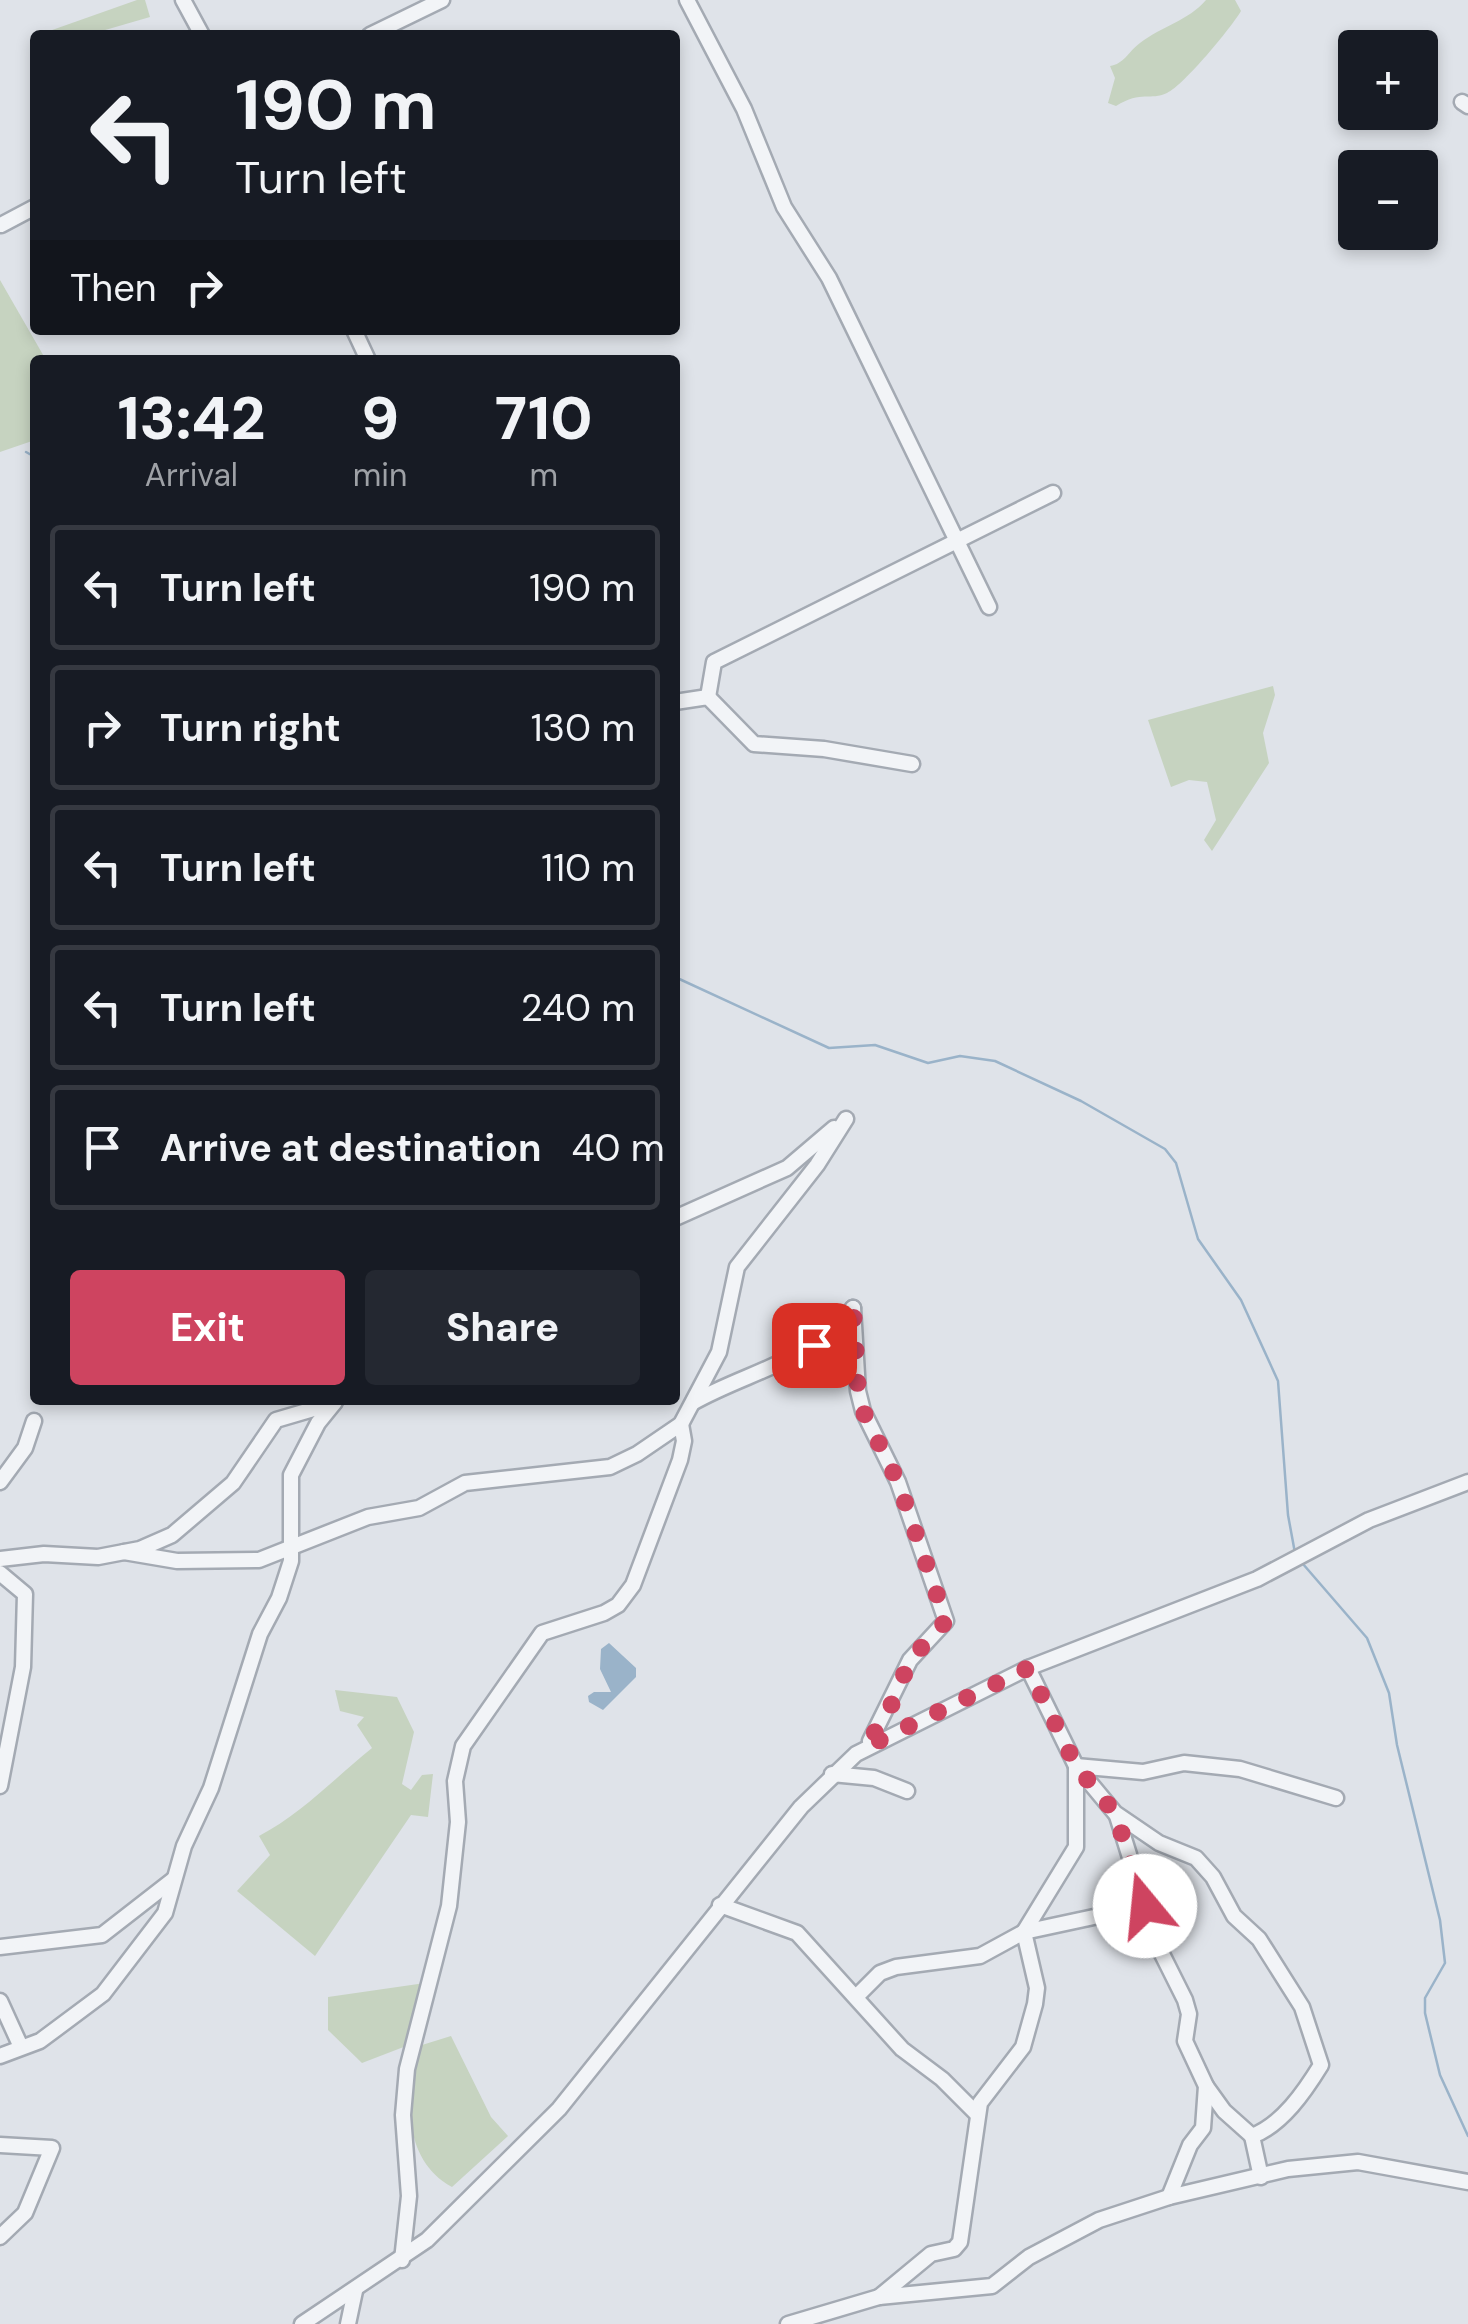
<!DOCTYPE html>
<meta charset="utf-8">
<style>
:root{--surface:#171b24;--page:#242831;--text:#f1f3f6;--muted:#9ea1a6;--line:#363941;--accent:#ce4460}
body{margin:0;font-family:"DM Sans",sans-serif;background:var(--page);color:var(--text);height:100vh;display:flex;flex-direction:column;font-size:38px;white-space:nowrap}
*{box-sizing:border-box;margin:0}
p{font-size:32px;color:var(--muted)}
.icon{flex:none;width:55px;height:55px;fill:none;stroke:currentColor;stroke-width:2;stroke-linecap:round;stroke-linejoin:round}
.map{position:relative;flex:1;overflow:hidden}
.sheet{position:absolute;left:30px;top:355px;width:650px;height:1050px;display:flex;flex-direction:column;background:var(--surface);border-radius:10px;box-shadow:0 5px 15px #0003}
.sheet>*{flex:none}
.banner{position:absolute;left:30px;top:30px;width:650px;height:305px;border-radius:10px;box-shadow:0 5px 15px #0003;background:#171b24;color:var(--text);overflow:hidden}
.fabs{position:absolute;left:1338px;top:30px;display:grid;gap:20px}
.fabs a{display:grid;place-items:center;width:100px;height:100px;border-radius:10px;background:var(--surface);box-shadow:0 5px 15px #0003;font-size:50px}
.pin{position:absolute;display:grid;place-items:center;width:85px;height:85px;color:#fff;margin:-42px;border-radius:20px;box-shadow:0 5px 15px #0006}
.me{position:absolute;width:110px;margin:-55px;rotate:343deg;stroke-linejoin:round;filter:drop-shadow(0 0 8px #0008)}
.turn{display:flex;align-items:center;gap:35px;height:210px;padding:0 40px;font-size:45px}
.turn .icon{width:130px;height:130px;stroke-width:2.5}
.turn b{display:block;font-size:70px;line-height:85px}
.then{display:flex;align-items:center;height:95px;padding:0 40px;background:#0003;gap:20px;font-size:38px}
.eta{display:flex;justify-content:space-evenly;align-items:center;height:170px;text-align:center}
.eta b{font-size:60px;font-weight:800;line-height:70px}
.cta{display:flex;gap:20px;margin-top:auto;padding:20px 40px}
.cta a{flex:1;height:115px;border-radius:10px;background:var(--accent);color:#fff;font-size:40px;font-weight:800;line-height:115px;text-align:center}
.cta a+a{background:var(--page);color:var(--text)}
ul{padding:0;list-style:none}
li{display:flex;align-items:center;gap:30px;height:125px;margin:0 20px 15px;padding:0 20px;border:5px solid var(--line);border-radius:10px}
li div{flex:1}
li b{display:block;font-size:38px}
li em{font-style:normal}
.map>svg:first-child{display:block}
.green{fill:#c6d3c0}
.water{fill:#9ab3c9}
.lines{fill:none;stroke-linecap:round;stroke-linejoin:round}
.stream{stroke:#9ab3c9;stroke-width:2.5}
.minor-casing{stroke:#a4aab3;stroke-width:19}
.minor{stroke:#f2f4f7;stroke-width:14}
.route{stroke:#ce4460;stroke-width:18;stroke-dasharray:0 32.4}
</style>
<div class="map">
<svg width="1468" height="2324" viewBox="0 0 1468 2324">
<rect width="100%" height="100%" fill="#dfe3e9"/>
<!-- green -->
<g class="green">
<path d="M137,0h8l5,17 -62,18h-50z"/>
<path d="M1206,0h29l6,11c-10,17 -57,74 -74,82 -17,8 -25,-3 -51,13l-8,-3 7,-25 -5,-12c14,-2 18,-14 30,-23 22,-17 48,-22 66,-43z"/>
<path d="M0,280l46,80h-11v80l-35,12z"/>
<path d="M1273,686l2,9 -12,38 6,30 -57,88 -8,-11 12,-20 -9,-38 -18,-2 -18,7 -23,-67z"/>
<path d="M335,1690l62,7 17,35 -12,52 9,6 11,-15 11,-1 -5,43 -17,-2 -96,141 -78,-65 33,-36 -11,-19c42,-22 76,-58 113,-88l-15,-23 7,-8 -24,-6z"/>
<path d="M432,1982l-18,61 -52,20 -34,-33v-33z"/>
<path d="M451,2036l40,81 17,19 -56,51c-51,-28 -47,-94 -30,-142z"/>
</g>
<!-- water -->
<path class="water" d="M609,1643l27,25v9l-33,33 -14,-8 -1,-6 6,-4h17l-11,-23 1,-20z"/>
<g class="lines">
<!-- stream -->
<g class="stream">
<path d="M26,452l9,5"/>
<path d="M675,977l154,71 46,-3 53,18 32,-7 35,5 86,40 84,48 11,14 22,76 43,61 37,81 10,134 7,38"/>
<path d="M1303,1564l64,74 22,55 8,52 43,175 5,43 -20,35v15l15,62 28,61"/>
</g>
<defs>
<g id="minor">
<path d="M183,0l19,35"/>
<path d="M687,0l57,109 40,98 45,71 160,329"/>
<path d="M370,35l72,-35"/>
<path d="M1462,102l6,4"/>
<path d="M1,225l34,-18"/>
<path d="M354,330l14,30"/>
<path d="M708,697l6,-35 339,-169"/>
<path d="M675,702l33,-5 46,47 70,5 88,15"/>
<path d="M675,1218l112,-50 47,-40"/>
<path d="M853,1308l5,83 5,20 35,71 48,139 -36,39 -40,81"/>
<path d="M694,1402c53,-30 121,-42 159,-94"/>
<path d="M0,1482l25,-34 9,-27"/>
<path d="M124,1552l53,9 82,-1 109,-43 51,-9 46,-25 145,-16 27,-13 44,-30 38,-72 18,-85 80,-102 29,-46"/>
<path d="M0,1559l44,-5 54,3 42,-8 32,-14 61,-52 43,-63 58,-17"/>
<path d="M0,1573l25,21 -2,73 -23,119"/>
<path d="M1028,1668l48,98 39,47 44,30 37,15 17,19 21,39 25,23 43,68 19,58c-16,26 -39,60 -69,71l9,41"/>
<path d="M832,1774l42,4 33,13"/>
<path d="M1117,1816l40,128 28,56 4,14 -4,27 21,45 -3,42 -13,17 -21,52"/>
<path d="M720,1905l77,28 105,116 40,30 35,35"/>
<path d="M0,1947l102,-12 72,-56"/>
<path d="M857,1996l23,-23 16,-6 84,-11 44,-24 121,-26"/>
<path d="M0,2001l21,46"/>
<path d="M0,2056l40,-15 63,-47 62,-81 19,-67 27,-58 49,-154 19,-36 12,-37v-86l27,-52 17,-21"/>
<path d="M1206,2086l18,25 28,25"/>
<path d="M0,2145l52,3 -27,65 -25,24"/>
<path d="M402,2260l7,-64 -6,-81 4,-46 42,-163 9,-84 -3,-41 8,-35 79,-113 62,-20 14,-8 15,-20 47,-125 4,-19 -3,-17"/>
<path d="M879,2297l52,-43 23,-5 6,-7 20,-139 43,-56 12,-43 2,-16 -13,-56 52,-85v-81l67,6 41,-9 56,6 96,29"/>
<path d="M302,2324l125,-84 132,-131 242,-302 55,-53 172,-86 229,-89 112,-59 99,-38"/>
<path d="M348,2324l7,-33"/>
<path d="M788,2324l91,-27 113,-11 37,-29 70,-37 70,-23 119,-28 70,-7 110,20"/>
</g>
</defs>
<!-- minor casing -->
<use href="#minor" class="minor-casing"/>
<!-- minor -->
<use href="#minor" class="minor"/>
</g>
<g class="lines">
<!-- route -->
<path class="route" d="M814,1345l22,-14 17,-23 5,83 5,20 35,71 48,139 -36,39 -17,42 -27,45 162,-79 48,98 39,47 30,93"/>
</g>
</svg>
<div class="fabs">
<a>+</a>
<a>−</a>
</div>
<div class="pin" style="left:814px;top:1345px;background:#d93025"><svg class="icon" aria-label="arrive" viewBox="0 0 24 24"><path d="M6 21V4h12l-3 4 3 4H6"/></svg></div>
<svg class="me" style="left:1145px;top:1906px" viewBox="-20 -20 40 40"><circle r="19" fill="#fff"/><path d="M0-13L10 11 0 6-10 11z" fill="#ce4460"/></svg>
<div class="banner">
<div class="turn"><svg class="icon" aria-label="left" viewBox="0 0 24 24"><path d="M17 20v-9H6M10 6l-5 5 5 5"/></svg><div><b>190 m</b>Turn left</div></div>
<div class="then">Then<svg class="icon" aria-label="right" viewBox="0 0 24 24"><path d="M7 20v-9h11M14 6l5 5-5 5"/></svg></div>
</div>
<section class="sheet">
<div class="eta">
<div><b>13:42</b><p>Arrival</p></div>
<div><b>9</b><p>min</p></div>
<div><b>710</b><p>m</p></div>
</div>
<ul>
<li><svg class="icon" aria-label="left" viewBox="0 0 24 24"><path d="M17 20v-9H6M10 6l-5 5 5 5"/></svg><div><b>Turn left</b></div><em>190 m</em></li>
<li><svg class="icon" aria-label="right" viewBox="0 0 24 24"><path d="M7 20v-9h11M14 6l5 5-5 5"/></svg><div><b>Turn right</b></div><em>130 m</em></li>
<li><svg class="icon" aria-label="left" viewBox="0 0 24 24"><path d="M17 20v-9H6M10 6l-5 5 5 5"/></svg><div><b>Turn left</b></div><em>110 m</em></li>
<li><svg class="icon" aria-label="left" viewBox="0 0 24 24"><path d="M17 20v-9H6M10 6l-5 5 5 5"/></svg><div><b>Turn left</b></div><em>240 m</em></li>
<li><svg class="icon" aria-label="arrive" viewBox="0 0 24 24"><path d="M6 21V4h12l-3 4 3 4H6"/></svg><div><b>Arrive at destination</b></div><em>40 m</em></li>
</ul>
<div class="cta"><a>Exit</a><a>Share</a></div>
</section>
</div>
